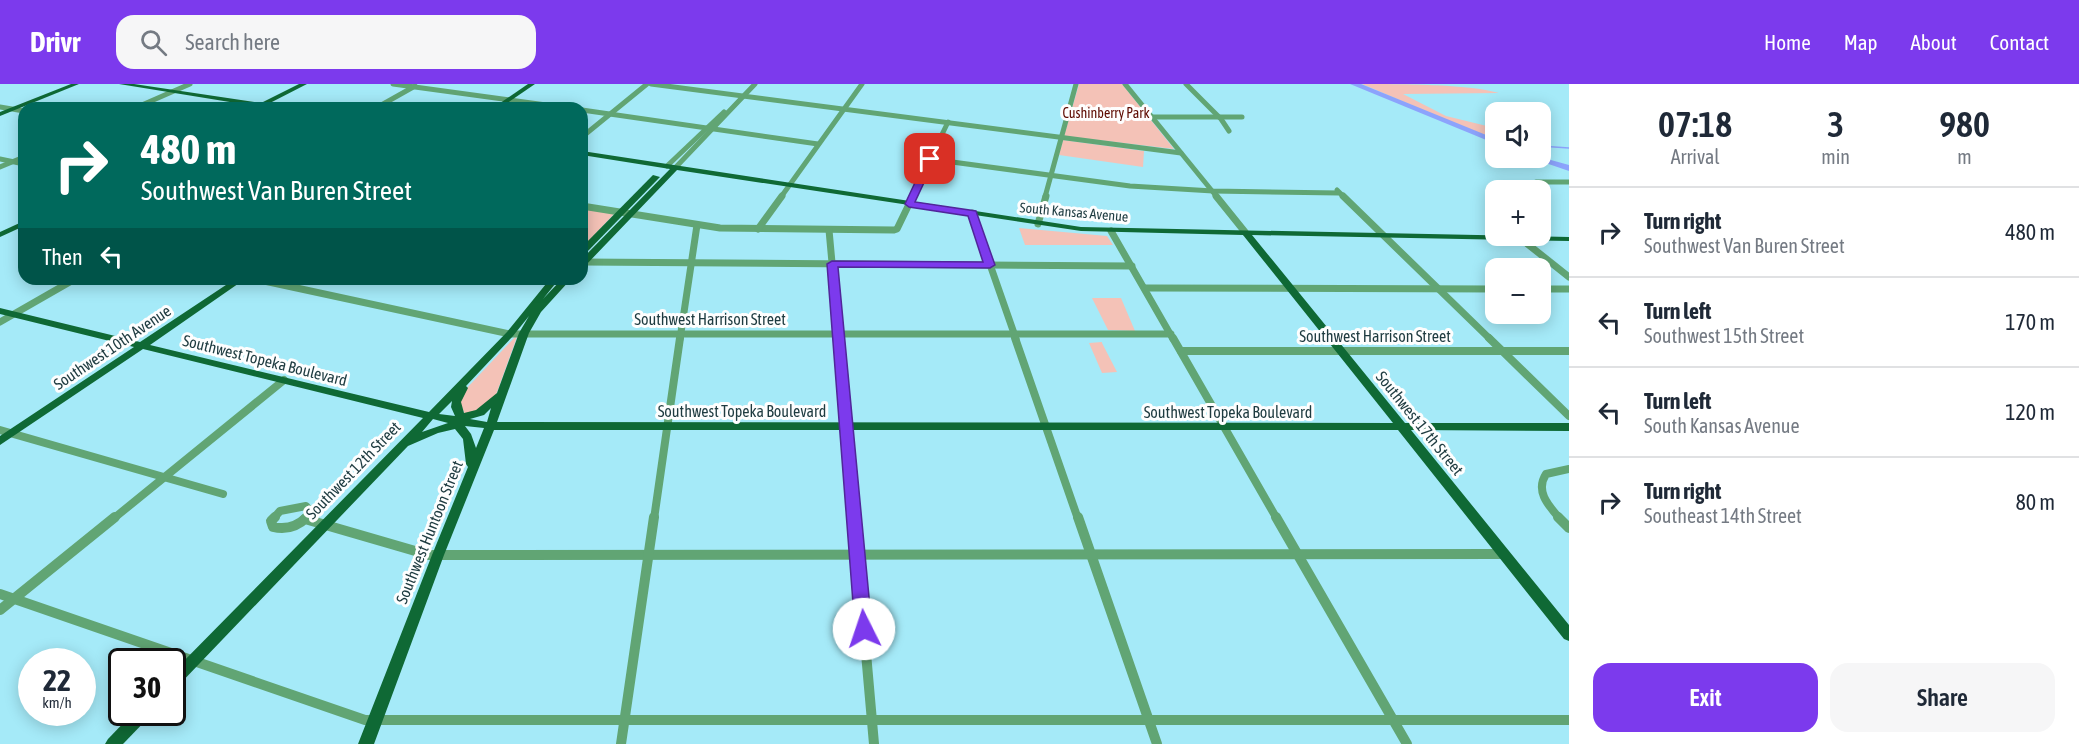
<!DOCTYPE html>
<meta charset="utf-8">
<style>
:root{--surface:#fff;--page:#f6f6f7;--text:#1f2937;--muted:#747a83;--line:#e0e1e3;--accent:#7c3aed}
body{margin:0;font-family:"Asap Condensed",sans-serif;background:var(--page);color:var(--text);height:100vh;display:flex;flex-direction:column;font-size:22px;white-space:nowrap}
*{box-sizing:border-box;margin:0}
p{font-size:20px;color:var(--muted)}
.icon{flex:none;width:33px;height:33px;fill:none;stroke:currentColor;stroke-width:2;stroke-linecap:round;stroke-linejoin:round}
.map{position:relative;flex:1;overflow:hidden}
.sheet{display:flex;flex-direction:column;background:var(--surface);width:510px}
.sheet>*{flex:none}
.guide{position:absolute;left:18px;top:18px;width:570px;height:183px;border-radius:18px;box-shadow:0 3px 15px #0003;background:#00695c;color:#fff;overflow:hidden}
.tools{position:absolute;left:1485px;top:18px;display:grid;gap:12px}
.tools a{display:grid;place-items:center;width:66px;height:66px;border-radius:12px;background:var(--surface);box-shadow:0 3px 15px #0003;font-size:30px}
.speed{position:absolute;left:18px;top:564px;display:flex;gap:12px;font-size:30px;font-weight:700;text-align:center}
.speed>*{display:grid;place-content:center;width:78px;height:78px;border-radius:50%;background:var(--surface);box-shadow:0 3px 15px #0003;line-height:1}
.speed small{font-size:15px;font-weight:400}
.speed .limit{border:3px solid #111;border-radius:9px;background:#fff;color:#111}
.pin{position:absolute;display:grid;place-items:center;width:51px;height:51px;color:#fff;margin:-26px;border-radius:12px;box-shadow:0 3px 9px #0006}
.me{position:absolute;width:66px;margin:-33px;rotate:356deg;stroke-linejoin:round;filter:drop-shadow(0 0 4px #0008)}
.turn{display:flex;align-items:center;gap:21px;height:126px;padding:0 24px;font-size:27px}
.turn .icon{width:78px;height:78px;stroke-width:2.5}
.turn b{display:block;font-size:42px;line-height:51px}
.then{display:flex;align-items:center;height:57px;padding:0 24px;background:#0003;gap:12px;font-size:22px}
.eta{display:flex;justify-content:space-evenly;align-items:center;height:102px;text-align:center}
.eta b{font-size:36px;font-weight:600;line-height:42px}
.action{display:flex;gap:12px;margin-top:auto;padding:12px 24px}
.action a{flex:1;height:69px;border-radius:18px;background:var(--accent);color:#fff;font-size:24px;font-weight:600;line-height:69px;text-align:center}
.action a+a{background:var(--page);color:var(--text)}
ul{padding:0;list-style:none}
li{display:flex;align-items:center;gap:18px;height:90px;padding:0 24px;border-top:2px solid var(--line)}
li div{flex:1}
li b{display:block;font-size:22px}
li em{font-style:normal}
header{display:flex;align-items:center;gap:36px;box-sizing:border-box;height:84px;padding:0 30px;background:var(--accent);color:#fff}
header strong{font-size:28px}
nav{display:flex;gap:33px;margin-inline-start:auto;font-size:21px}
.search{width:420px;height:54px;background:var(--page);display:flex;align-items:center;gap:15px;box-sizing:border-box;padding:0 21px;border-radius:18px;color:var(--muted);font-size:22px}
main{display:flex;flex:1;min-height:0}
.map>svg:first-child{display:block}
.green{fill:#f4c2b7}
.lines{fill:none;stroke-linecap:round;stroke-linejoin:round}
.stream{stroke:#8ca3fc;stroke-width:1.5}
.river{fill:#8ca3fc;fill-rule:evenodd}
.minor-far3{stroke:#61a574;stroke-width:5}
.minor-far2{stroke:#61a574;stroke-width:7}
.minor-far1{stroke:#61a574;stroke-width:8}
.minor{stroke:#61a574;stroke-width:10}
.major{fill:#0f6935;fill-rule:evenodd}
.route{fill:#7c3aed;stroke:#51269a;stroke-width:1.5}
.labels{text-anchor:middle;stroke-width:6;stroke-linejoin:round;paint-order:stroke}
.far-park-label{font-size:14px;fill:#5d0a00;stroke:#fefefe}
.far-street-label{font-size:14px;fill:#1e3b40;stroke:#fefefe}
.street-label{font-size:16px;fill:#1e3b40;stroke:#fefefe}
</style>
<header>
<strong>Drivr</strong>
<div class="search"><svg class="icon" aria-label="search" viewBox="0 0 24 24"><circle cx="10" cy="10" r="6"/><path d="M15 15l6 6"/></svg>Search here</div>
<nav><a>Home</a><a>Map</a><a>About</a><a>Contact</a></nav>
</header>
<main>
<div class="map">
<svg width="1569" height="660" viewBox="0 0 1569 660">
<rect width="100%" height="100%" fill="#a5eaf8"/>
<!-- green -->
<g class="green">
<path d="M1079,0h43l52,65 -110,-13z"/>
<path d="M1362,0c37,0 106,0 137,9l-96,1 43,22 49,12v5l-13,2z"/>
<path d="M1063,56l81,11 -1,16 -84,-12z"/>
<path d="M582,124l33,5 -33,35z"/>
<path d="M1019,144l88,8 6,9h-88z"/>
<path d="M1092,214h29l14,33 -27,-1z"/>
<path d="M515,253h2l-21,58 -11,12 -20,8 -6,-15 6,-10z"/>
<path d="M1102,258v1l15,29 -15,1 -13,-30z"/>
</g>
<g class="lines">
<!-- stream -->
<path class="stream" d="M1540,62l29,2"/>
<!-- river -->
<g class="river">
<path d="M1350,0h11l135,55v5z"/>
<path d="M1540,73l29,8v6l-38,-13z"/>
</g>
<!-- minor-far3 -->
<g class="minor-far3">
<path d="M393,0l175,24"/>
<path d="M651,0l530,69"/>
<path d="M1125,0l92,113"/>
<path d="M1186,0l35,35 8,12"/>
<path d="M0,23l24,4"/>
<path d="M135,24l55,-24"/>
<path d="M376,24l39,-22"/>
<path d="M582,26l236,34"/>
<path d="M1152,33h90"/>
<path d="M582,53l65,-53"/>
<path d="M0,75l24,5"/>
<path d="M930,75l200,27 83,5 126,2"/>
<path d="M667,82l57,-54"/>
<path d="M0,83l24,-10"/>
<path d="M675,84l80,-84"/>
<path d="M1536,98h33"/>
<path d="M1337,106l7,7"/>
<path d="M781,113l81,-113"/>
<path d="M912,113l36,-75"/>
<path d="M1045,113l31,-113"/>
</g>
<!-- minor-far2 -->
<g class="minor-far2">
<path d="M1216,112l29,36"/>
<path d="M1343,112l147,143"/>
<path d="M582,122l138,22 174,2 3,-1 16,-33"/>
<path d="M972,129l44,126"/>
<path d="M1038,140l8,-28"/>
<path d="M758,145l24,-33"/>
<path d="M829,146l10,109"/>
<path d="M1111,147l62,108"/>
<path d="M1520,154l49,39"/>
<path d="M582,178l550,4"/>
<path d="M255,195l255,55h661"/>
<path d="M1145,204l351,1"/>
<path d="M1540,205h29"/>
<path d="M0,238l75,-43"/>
<path d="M680,255l17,-114"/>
</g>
<!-- minor-far1 -->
<g class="minor-far1">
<path d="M838,254l16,181"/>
<path d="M1015,254l63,181"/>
<path d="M1173,254l104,181"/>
<path d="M1489,254l80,78"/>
<path d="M1181,267h388"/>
<path d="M0,346l223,64"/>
<path d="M113,435l171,-139"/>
<path d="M273,435l7,-8 26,-5 4,5 -5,8"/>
<path d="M654,435l26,-181"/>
<path d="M1560,435c-12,-14 -25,-28 -14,-45l23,-5"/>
</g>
<!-- minor -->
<g class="minor">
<path d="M275,433l-4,4 2,6c13,3 24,0 34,-10"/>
<path d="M854,433l20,227"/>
<path d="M1078,433l79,227"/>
<path d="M1276,433l131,227"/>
<path d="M1558,433l11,11"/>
<path d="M305,435l124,36 1075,-1"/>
<path d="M0,510l365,126h1204"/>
<path d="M0,526l115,-93"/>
<path d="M621,660l33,-227"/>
</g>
<!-- major -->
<g class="major">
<path d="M71,0h8l-79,32v-4z"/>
<path d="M119,0h15l127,19 38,-19h8l-39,20 19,4 -26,-1z"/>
<path d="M528,0h7l-35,24h-7z"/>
<path d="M582,67l499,76 488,10v4l-317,-6 153,188h164v8l-158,-1 158,195v16l-5,-2 -166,-209h-904l-50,125 -70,189h-16l74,-189 36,-88 -2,-3 -3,-25 -8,-10 -17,4 -30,13 -231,241 -5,2v-16l251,-255 -280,-69 -143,96v-9l134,-89 -134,-33v-6l140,34 95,-63h10l-95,66 279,67 78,-80 43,-53h9l-16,20 19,-20h9l-30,33 -12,21 -32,89 896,1 -150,-188 -162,-4 -404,-61 -92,96 -3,1v-8l88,-90 -88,-14zM529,232l-10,17 -22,60 -21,17 -12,3 -3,-11 7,-14 -2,-2 47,-50zM452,317l-1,6 4,9 -16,-2zM491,324l-4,14 -17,-3 14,-4zM433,335l15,4 -26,9zM465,342l19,2 -8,20 -5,-14z"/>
<path d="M653,91l7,2 -75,77h-3v-7z"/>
<path d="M24,137v5l-24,11v-5z"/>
<path d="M134,628h17l-2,5 -26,27h-18l3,-5z"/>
</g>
</g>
<!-- route -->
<path class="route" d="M930,72l5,3 -20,43 61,9 19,54 -5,3 -152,-1 34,362 -2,5 -6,2 -7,-2 -2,-5 -28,-365 5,-3 151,1 -15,-46 -59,-9 -4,-3 21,-45z"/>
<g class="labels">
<!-- far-park labels -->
<g class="far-park-label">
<text x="1106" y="34">Cushinberry Park</text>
</g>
<!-- far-street labels -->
<g class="far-street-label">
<text transform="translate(1074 128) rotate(5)" y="5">South Kansas Avenue</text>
</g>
<!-- street labels -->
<g class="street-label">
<text x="710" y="241">Southwest Harrison Street</text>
<text x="1375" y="258">Southwest Harrison Street</text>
<text transform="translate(112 263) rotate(-34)" y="6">Southwest 10th Avenue</text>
<text transform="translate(265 276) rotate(14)" y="6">Southwest Topeka Boulevard</text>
<text x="742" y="333">Southwest Topeka Boulevard</text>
<text x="1228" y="334">Southwest Topeka Boulevard</text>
<text transform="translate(1420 339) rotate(51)" y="6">Southwest 17th Street</text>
<text transform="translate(353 386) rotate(-46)" y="6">Southwest 12th Street</text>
<text transform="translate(429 448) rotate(-68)" y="6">Southwest Huntoon Street</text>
</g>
</g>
</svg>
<div class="tools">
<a><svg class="icon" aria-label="sound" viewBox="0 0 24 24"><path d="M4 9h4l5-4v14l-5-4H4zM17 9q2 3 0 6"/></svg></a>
<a>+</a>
<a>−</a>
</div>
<div class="speed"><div>22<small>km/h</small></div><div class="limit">30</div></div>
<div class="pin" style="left:930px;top:75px;background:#d93025"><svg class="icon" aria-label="arrive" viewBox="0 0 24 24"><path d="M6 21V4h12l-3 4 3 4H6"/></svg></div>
<svg class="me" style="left:864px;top:545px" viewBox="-20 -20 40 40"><circle r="19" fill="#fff"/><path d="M0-13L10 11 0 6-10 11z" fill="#7c3aed"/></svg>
<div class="guide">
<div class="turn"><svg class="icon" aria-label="right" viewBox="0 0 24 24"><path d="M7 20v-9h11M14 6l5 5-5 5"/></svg><div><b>480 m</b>Southwest Van Buren Street</div></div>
<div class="then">Then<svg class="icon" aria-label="left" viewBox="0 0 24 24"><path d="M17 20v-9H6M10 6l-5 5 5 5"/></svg></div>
</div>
</div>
<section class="sheet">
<div class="eta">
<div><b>07:18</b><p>Arrival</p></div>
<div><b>3</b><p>min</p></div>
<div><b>980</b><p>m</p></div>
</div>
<ul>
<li><svg class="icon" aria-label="right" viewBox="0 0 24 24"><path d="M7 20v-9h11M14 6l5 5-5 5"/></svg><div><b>Turn right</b><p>Southwest Van Buren Street</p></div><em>480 m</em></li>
<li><svg class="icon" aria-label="left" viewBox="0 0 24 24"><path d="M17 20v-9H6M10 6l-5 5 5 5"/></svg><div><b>Turn left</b><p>Southwest 15th Street</p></div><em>170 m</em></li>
<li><svg class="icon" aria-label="left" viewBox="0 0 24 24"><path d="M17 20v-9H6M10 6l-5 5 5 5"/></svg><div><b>Turn left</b><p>South Kansas Avenue</p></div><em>120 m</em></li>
<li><svg class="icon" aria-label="right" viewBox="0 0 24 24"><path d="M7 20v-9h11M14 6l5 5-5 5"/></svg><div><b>Turn right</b><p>Southeast 14th Street</p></div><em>80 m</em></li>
</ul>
<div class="action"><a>Exit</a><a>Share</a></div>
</section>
</main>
